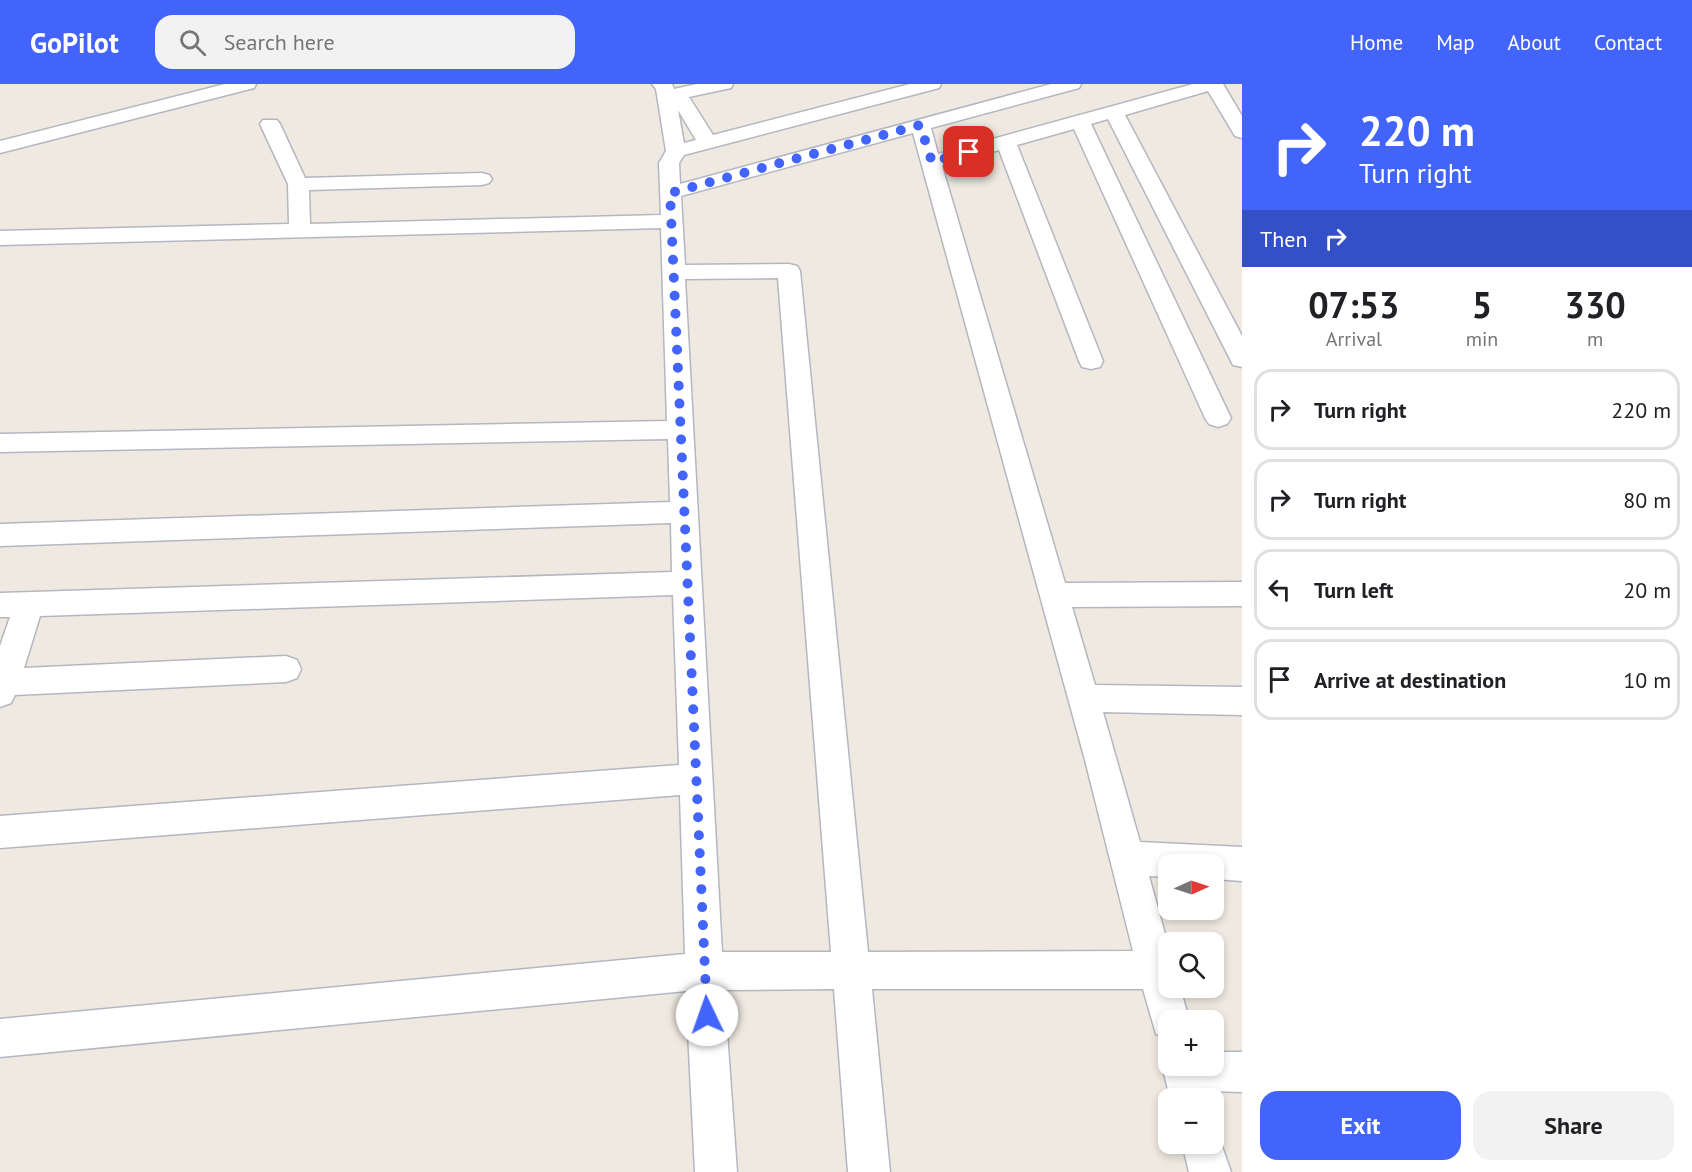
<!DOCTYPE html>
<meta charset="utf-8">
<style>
:root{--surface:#fff;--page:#f2f2f2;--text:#202124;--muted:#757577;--line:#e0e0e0;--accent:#4264fb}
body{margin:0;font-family:"PT Sans",sans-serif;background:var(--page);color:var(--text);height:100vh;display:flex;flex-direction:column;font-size:22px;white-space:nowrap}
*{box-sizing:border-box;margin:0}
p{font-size:20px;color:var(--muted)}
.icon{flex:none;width:33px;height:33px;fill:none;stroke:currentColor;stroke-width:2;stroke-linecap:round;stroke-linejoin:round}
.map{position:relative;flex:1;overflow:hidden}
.side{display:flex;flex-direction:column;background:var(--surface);width:450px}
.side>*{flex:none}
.hud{background:#4264fb;color:#fff;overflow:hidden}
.needle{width:39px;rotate:87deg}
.tools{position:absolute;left:1158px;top:770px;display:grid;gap:12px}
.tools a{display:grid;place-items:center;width:66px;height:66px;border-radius:12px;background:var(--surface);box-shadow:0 3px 9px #0003;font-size:30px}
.pin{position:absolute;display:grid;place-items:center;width:51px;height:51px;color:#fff;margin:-26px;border-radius:12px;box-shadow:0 3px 9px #0006}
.me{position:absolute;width:66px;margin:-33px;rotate:357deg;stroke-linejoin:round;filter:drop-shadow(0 0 4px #0008)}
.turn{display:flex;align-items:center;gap:21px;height:126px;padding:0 18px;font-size:27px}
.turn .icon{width:78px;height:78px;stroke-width:2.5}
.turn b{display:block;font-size:42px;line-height:51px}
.then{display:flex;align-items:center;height:57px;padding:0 18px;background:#0003;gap:12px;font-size:22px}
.eta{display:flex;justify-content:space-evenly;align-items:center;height:102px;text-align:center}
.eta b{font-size:36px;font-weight:700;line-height:42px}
.action{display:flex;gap:12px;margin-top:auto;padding:12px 18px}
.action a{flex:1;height:69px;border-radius:18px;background:var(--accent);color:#fff;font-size:24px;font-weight:700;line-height:69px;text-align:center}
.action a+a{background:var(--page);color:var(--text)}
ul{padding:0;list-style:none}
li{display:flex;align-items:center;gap:18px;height:81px;margin:0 12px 9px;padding:0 6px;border:3px solid var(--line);border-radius:18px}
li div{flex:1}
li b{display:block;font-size:22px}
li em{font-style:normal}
header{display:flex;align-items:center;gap:36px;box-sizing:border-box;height:84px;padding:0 30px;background:var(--accent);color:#fff}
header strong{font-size:28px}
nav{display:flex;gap:33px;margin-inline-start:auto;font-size:21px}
.search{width:420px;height:54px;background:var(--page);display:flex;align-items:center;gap:15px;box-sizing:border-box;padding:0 21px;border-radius:18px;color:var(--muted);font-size:22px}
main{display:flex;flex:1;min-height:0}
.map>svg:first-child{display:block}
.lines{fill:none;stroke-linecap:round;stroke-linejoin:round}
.minor-casing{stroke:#b4b7c1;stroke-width:3}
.minor{fill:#fff;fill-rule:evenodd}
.route{stroke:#4264fb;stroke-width:10;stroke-dasharray:0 18}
</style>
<header>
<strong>GoPilot</strong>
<div class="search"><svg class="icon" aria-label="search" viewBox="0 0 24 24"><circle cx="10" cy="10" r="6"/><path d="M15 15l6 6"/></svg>Search here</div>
<nav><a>Home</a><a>Map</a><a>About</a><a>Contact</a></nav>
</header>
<main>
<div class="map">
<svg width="1242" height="1088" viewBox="0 0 1242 1088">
<rect width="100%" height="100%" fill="#efe9e1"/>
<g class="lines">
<defs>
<g id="minor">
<path d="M225,0h31l-2,4 -254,65v-12z"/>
<path d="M652,0h20l2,5 23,-5h36l-2,4 -42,9 24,38 197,-51h31l-2,4 -255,67 -5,8 1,21 371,-100h30l-2,4 -148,40 7,26 255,-70h30l19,32v22l-7,-2 -27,-45 -83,24 117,221v31l-9,-2 -3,-6 -122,-240 -17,5 140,294 -4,6 -9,3 -9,-3 -4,-6 -131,-289 -57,16 86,216 -3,6 -9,2 -9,-2 -3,-6 -80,-211 -57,16 123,417 177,-1v24l-170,1 23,78 147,2v28l-139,-3 37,130 102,5v34l-28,-2v-15h-46v13l-19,-1 19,69v42h12l9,33h-21v19l-12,-5 -13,-45h-271l18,183h-42l-14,-183 -110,1 13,182h-42l-9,-181 -686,66v-38l685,-65 -5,-159 -680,53v-32l679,-51 -6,-170 -633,21 -16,52 262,-12 11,4 4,9 -4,9 -11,4 -271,13 -4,8 -11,4v-61l10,-29h-10v-24l672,-21 -1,-49 -671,23v-22l670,-22 -2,-63 -668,13v-18l667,-13 -6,-193 -661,17v-14l289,-7 -1,-40 -28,-60 3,-4h14l3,4 25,54 177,-5 7,2 3,4 -3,4 -7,2 -173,5 1,34 351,-9 -2,-52 7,-12 -10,-62zM678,26l18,30 -12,3zM913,49l172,627 48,191 -265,1 -68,-681 -3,-5 -8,-2 -104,1 -4,-69zM778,194l53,674h-109l-37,-673z"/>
<path d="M1168,967v14h46v-13h28v40l-34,-1 2,7h-40l-8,-33z"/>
<path d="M1214,1043l2,2 15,43h-42l-7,-29h32z"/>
</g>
</defs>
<!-- minor casing -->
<use href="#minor" class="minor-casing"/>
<!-- minor -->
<use href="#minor" class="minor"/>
</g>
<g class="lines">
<!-- route -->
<path class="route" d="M707,931l-37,-822 250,-68 12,37 37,-10"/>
</g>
</svg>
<div class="tools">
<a><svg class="needle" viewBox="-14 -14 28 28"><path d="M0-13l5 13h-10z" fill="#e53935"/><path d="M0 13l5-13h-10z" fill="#757577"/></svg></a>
<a><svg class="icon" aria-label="search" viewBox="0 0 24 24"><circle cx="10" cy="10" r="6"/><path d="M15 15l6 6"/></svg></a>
<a>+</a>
<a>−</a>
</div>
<div class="pin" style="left:969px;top:68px;background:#d93025"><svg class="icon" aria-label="arrive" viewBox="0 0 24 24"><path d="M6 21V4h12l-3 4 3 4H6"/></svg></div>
<svg class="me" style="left:707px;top:931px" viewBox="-20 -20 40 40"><circle r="19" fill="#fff"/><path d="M0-13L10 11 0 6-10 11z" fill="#4264fb"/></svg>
</div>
<section class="side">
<div class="hud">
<div class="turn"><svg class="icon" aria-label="right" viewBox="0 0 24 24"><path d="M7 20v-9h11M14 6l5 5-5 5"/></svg><div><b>220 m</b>Turn right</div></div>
<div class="then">Then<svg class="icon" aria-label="right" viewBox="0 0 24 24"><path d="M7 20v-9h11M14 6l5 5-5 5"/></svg></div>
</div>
<div class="eta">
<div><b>07:53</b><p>Arrival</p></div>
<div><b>5</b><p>min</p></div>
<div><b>330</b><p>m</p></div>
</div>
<ul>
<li><svg class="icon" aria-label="right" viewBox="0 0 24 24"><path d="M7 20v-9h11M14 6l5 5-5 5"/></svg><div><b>Turn right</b></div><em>220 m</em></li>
<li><svg class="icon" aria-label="right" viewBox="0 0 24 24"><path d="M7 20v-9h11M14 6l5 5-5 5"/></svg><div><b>Turn right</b></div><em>80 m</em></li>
<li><svg class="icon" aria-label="left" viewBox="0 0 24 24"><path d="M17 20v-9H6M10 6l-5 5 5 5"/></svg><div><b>Turn left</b></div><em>20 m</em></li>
<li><svg class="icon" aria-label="arrive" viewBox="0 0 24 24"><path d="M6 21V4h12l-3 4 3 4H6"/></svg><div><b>Arrive at destination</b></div><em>10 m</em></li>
</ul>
<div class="action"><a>Exit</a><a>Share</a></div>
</section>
</main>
